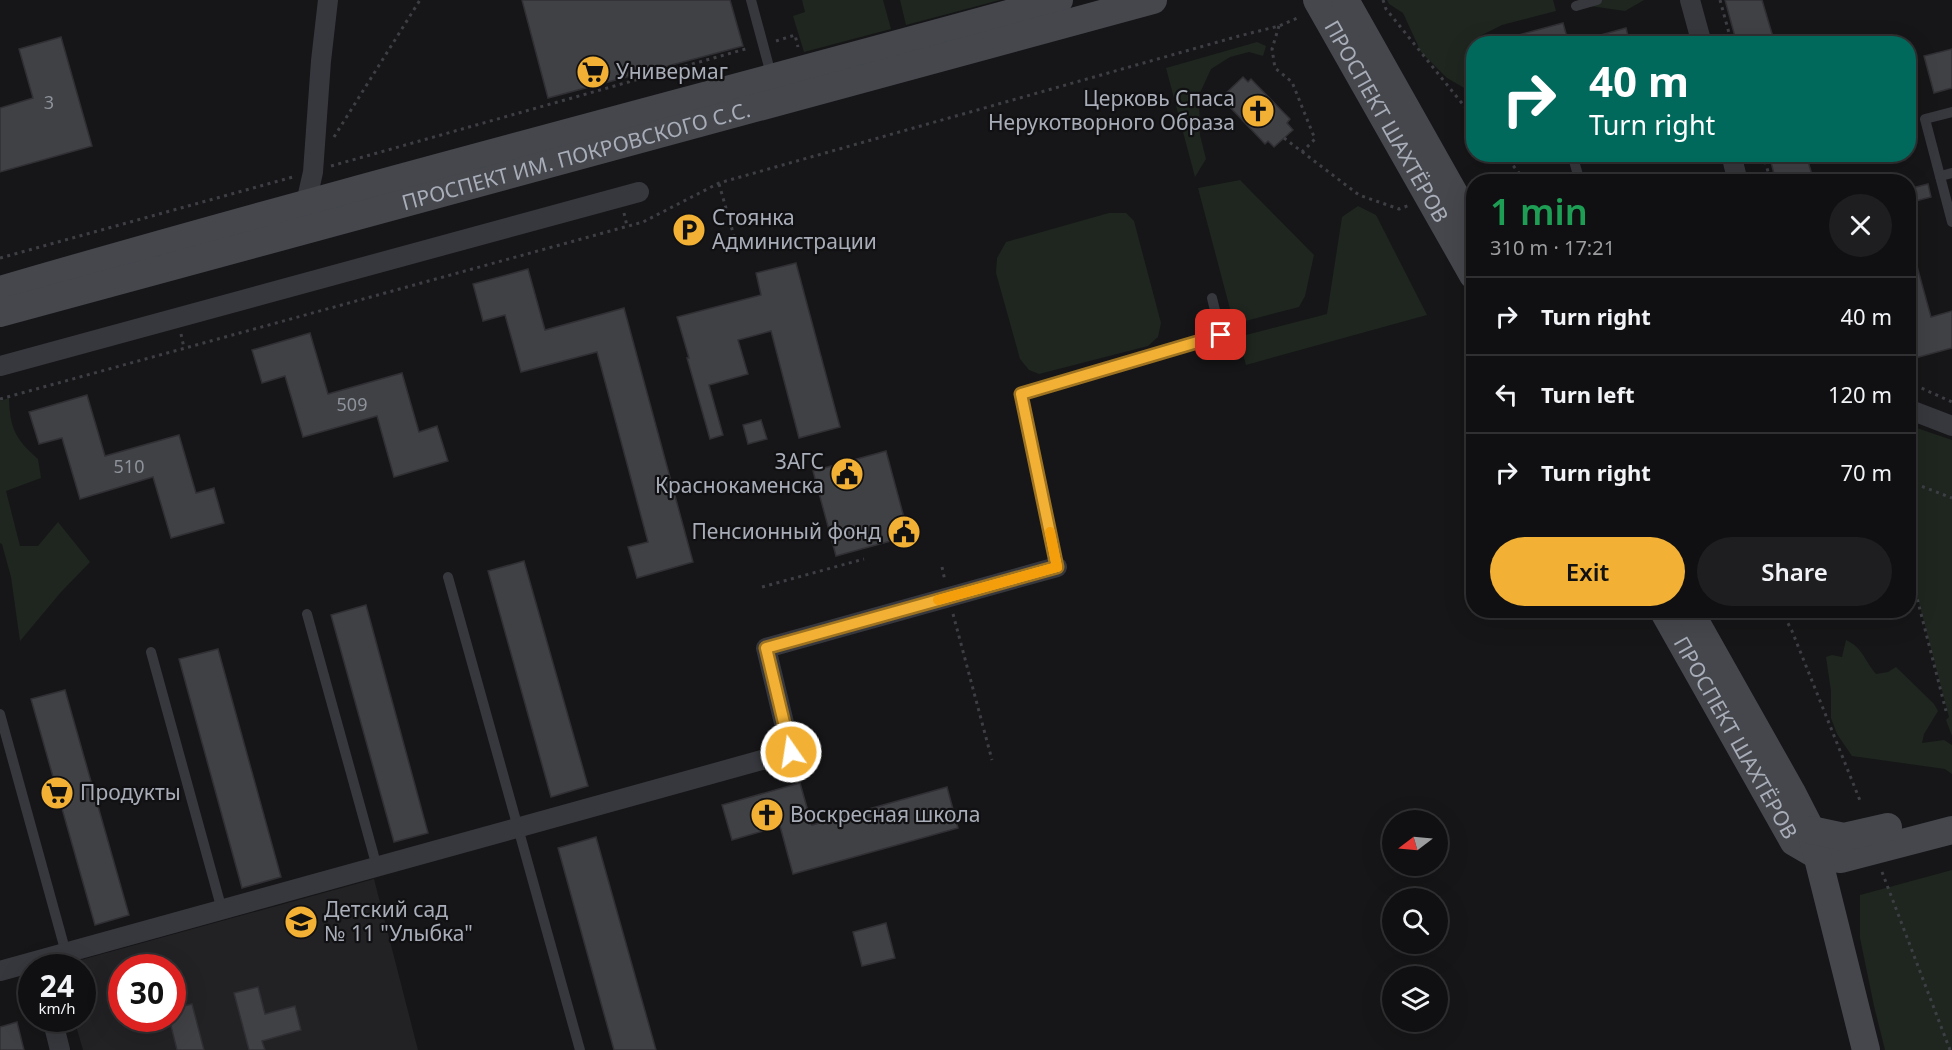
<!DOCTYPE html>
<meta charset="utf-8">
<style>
:root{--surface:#101012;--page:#1e1e20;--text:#f1f3f6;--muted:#9c9d9f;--line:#303032;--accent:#f2b134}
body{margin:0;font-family:"Noto Sans",sans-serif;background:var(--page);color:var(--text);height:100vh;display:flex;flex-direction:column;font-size:22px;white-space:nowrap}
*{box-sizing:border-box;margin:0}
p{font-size:20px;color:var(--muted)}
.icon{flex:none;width:33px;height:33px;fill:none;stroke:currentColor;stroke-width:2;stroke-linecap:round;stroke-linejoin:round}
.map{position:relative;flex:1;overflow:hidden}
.details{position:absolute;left:1466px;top:174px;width:450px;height:444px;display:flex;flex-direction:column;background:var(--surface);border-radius:24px;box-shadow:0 6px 24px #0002,0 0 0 2px var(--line)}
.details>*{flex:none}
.banner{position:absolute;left:1466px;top:36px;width:450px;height:126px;border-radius:24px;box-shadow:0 6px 24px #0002,0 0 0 2px var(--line);background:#00695c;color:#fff;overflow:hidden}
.needle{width:39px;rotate:254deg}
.buttons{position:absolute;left:1382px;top:810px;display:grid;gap:12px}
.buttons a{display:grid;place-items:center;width:66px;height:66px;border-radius:50%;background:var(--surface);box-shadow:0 6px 24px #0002,0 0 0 2px var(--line);font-size:30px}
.speed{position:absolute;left:18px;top:954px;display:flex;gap:12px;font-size:30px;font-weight:700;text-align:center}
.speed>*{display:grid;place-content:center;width:78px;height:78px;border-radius:50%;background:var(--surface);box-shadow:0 6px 24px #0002,0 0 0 2px var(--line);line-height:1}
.speed small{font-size:15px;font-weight:400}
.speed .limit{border:9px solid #d22;background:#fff;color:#111}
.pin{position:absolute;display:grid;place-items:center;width:51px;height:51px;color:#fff;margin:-26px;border-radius:12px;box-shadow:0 3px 9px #0006}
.me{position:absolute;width:66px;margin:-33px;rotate:347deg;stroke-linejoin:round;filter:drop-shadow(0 0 4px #0008)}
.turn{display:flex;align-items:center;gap:21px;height:126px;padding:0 24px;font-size:27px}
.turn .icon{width:78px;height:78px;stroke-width:2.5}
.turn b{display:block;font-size:42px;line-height:51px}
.round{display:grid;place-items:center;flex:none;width:63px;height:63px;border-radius:32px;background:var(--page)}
.summary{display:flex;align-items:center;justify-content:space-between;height:102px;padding:0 24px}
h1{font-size:36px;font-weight:600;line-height:45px;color:#1e9e55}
.primary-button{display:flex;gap:12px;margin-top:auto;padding:12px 24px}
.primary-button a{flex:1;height:69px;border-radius:36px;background:var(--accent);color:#111;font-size:24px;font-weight:600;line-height:69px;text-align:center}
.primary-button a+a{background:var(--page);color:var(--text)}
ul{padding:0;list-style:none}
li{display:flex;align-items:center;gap:18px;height:78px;padding:0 24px;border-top:2px solid var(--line)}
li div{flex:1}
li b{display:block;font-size:22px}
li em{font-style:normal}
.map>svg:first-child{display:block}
.built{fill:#222225;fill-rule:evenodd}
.green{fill:#1e261f}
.building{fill:#404145;stroke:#303034;stroke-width:1.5}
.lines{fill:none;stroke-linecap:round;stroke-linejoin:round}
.path{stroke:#3d3f44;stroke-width:3;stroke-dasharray:3 4.5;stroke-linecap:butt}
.lane{stroke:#37383d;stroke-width:10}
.street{stroke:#37383d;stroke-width:20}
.secondary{stroke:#45474d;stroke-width:28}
.route-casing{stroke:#9d7322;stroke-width:15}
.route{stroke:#f2b134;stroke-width:10}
.slow{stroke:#f59e0b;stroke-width:10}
.labels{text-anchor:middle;stroke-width:4.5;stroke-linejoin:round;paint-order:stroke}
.number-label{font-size:18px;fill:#8e929b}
.poi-label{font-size:21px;fill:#a8adb8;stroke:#111113;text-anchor:start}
.street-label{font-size:21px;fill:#a8adb8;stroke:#111113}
</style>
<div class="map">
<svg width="1952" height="1050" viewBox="0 0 1952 1050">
<rect width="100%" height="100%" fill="#161618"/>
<!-- built -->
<path class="built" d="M374,879l44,171h-335l-9,-31 8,-1v-50l-23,-1v-1zM122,968h50v50h-50z"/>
<!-- green -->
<g class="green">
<path d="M802,0h81l8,29 -87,23 -11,-36 12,-4z"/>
<path d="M900,0h100l-94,25z"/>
<path d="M1387,0h166l3,11 -54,14 -22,11 2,7 -9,1v49l-26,-15 -26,-26 -18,-39 -14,-9z"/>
<path d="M1578,0h66l-19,11 -35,-5z"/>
<path d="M1257,42l9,4 -3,10 -14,-4 -19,5 -19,12 -12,26 1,40 6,24 -11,18 -29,-109z"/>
<path d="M1240,180l74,75 -9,41 -6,11 -65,17 -36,-136z"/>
<path d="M1358,206l18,9 51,100 -181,50 -8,-28 89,-23 15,-97z"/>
<path d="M1109,213h17l8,8 27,102 -3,14 -10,9 -109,28 -10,-4 -9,-11 -24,-86 1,-15 9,-16z"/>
<path d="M9,398c1,30 6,41 29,61l3,19 -35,13 14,55h18l20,-24 32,40 -29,30 -41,49 -9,-64 -9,-33 -2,-1v-142z"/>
<path d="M1908,425l44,15v296l-6,-16 3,-3 -41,-156z"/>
<path d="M1846,640c16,7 19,21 30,34l12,-2 8,-5 38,37 4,7 -14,23 -2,9 22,-3 8,5v29l-7,-5 -93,-13 -15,-22 -6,-16v-27l-5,-34 6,-2 10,2z"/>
<path d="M1952,870v180h-67l-11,-44 -14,-68v-43z"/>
</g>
<!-- building -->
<g class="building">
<path d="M522,0h208l13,46 -195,52z"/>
<path d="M1725,0h37l11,37 -23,7h-13z"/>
<path d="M1563,23l6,21h-65v-5z"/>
<path d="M1626,28l4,16h-44v-5z"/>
<path d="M61,37l31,109 -92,26v-64l33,-10 -14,-49z"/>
<path d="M1952,49v39l-18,5 -10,-37z"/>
<path d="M1243,77l5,5 3,-3 39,40 -3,4 6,7 -19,17 -6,-6 -3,3 -39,-41 3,-3 -5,-5z"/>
<path d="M1769,154h37l8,28h-38z"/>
<path d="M1928,184l3,13 -23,6v-14z"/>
<path d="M1912,248l19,69 21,-6v37l-44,12v-111z"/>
<path d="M796,263l44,164 -41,11 -28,-107 -33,9 10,34 -39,11 14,50 -13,4 -23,-81h2l-12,-41 84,-22 -5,-22z"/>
<path d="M528,269l17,61 79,-22 69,254 -56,16 -9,-31 20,-5 -51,-190 -76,20 -16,-57 -22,6 -10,-37z"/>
<path d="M310,333l18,61 74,-21 17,59 18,-6 11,35 -54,16 -17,-61 -74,21 -18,-61 -23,7 -10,-33z"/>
<path d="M87,395l18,61 74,-21 17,58 18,-5 10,35 -53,15 -18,-61 -73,22 -18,-61 -23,6 -10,-32z"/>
<path d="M761,420l6,19 -19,5 -5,-19z"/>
<path d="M886,451l23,85 -73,20 -23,-85z"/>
<path d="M524,561l64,225 -37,11 -63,-226z"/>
<path d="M366,605l62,228 -34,9 -63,-227z"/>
<path d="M218,649l63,228 -39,11 -63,-229z"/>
<path d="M65,690l64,225 -34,10 -64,-226z"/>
<path d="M800,783l12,42 135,-38 11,41 -165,46 -13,-48 -48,14 -10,-35z"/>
<path d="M596,837l60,213h-42l-56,-202z"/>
<path d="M886,923l9,35 -33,8 -9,-34z"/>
<path d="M258,987l7,27 30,-8 6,24 -39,11 3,9h-16l-15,-57z"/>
<path d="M192,1004l12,46h-27l-8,-32h3v-9z"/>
<path d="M17,1022l7,28h-24v-23z"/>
</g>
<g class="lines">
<!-- path -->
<g class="path">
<path d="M1383,0l3,9 87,108"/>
<path d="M1720,0l12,44"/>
<path d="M1279,26l-7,23 3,19 17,14 23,57 -13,13"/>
<path d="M776,41l19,-6 3,12"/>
<path d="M334,137l86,-137"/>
<path d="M1284,138l75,57 40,14 11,-4"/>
<path d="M1504,154l22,28"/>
<path d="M1763,154l8,28"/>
<path d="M331,166l418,-118"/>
<path d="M719,184l15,52 3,-1"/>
<path d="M624,213l3,13"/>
<path d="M0,258l293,-81"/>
<path d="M181,334l3,14"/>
<path d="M1908,382l44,20"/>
<path d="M0,399l643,-177 76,-39 520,-147 40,-10 21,-9"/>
<path d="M1908,481l44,17"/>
<path d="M1908,563l38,148"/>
<path d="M942,567l3,14"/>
<path d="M762,587l102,-28"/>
<path d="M1781,610l11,21 69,172"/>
<path d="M953,614l39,146"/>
<path d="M1882,872l68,178"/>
</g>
<!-- lane -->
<g class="lane">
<path d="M751,0l21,78"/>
<path d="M1576,6l21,-6"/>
<path d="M1952,112l-27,7 27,103"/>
<path d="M1572,154l8,28"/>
<path d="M1940,176l12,-3"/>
<path d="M1057,567l-36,-173 200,-59 -9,-37"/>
<path d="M448,577l132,473"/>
<path d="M307,614l70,253"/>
<path d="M151,652l71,258"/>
<path d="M0,714l66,239"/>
</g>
<!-- street -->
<g class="street">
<path d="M1690,0l12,44"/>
<path d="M1731,154l7,28"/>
<path d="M304,212l9,-40 8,-111 7,-61"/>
<path d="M0,366l639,-174"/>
<path d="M1908,409l44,17"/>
<path d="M0,971l791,-219 -25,-104 291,-81"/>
<path d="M52,1018l8,32"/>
</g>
<!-- secondary -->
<g class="secondary">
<path id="s1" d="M1317,0l156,275"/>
<path d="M1345,0l128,227"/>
<path d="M0,290c351,-102 706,-193 1059,-290"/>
<path id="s2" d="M0,313l1153,-313"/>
<path id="s3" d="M1663,610l131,232 24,14 23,3 111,-29"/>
<path d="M1689,610l102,181 20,39 55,220"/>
<path d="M1811,830l33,7 44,-10"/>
</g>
</g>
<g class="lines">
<defs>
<path id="route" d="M791,752l-25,-104 291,-81 -36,-173 200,-59"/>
</defs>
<!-- route casing -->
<use href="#route" class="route-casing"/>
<!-- route -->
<use href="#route" class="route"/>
<!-- slow -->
<path class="slow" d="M938,600l119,-33 -7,-35"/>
</g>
<!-- icons -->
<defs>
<symbol id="supermarket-disc" viewBox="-11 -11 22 22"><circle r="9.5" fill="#f2b134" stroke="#111113"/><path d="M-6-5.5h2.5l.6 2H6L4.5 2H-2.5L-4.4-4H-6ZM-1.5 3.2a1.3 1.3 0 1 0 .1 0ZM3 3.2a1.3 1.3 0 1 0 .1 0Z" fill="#111"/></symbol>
<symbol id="church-disc" viewBox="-11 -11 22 22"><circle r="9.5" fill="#f2b134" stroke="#111113"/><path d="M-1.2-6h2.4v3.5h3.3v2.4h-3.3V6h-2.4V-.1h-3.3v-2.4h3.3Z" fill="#111"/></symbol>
<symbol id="parking-disc" viewBox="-11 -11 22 22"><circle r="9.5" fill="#f2b134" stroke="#111113"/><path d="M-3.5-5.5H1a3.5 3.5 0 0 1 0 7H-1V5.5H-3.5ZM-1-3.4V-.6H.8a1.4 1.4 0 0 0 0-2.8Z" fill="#111"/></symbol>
<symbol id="civic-disc" viewBox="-11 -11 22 22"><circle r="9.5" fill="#f2b134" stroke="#111113"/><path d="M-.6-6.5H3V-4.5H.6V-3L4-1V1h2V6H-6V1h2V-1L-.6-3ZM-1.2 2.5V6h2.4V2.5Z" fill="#111"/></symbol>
<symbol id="school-disc" viewBox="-11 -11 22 22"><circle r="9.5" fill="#f2b134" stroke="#111113"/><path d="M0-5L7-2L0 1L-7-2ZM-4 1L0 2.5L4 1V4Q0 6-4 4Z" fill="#111"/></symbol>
</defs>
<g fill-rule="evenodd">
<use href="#supermarket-disc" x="574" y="53" width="38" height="38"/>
<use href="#church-disc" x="1239" y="92" width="38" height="38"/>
<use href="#parking-disc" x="670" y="211" width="38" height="38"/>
<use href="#civic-disc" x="828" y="455" width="38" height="38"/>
<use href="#civic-disc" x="885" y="513" width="38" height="38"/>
<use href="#supermarket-disc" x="38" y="774" width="38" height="38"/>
<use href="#church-disc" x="748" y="796" width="38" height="38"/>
<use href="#school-disc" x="282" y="903" width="38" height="38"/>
</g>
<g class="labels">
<!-- number labels -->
<g class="number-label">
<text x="49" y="109">3</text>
<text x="352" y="411">509</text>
<text x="129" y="473">510</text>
</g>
<!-- poi labels -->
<g class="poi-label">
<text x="616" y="79">Универмаг</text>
<text x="1235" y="106" text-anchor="end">Церковь Спаса<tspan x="1235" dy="24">Нерукотворного Образа</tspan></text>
<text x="712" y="225">Стоянка<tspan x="712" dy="24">Администрации</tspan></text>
<text x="824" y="469" text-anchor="end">ЗАГС<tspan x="824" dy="24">Краснокаменска</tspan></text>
<text x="881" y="539" text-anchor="end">Пенсионный фонд</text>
<text x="80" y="800">Продукты</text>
<text x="790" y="822">Воскресная школа</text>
<text x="324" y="917">Детский сад<tspan x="324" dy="24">№ 11 "Улыбка"</tspan></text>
</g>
<!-- street labels -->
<g class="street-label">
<text dy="7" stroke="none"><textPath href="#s1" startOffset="140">ПРОСПЕКТ ШАХТЁРОВ</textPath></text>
<text dy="7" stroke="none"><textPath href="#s2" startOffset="597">ПРОСПЕКТ ИМ. ПОКРОВСКОГО С.С.</textPath></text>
<text dy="7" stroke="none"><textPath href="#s3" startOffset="147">ПРОСПЕКТ ШАХТЁРОВ</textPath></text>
</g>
</g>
</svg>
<div class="buttons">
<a><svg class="needle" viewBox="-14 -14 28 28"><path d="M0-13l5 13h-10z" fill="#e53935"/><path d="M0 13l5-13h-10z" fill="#9c9d9f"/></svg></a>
<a><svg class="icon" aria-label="search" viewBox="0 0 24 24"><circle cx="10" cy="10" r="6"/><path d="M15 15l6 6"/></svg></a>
<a><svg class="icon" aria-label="layers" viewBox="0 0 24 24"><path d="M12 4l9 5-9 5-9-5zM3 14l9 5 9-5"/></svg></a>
</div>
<div class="speed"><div>24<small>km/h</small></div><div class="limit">30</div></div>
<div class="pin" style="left:1221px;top:335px;background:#d93025"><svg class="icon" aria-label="arrive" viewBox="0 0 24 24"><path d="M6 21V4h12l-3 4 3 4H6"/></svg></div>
<svg class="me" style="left:791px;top:752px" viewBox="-20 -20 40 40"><circle r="17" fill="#f2b134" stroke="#fff" stroke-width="3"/><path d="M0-11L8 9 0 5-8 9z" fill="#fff"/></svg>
<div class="banner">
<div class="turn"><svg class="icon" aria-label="right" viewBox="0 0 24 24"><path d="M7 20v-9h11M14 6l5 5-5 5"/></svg><div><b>40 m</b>Turn right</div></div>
</div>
<section class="details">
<div class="summary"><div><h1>1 min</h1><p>310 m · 17:21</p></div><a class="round"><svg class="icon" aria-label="close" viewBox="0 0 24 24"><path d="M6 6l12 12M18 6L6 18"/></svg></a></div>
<ul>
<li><svg class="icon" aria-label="right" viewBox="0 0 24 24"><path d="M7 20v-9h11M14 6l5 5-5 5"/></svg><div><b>Turn right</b></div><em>40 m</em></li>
<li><svg class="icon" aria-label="left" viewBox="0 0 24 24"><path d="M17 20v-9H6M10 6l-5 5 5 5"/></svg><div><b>Turn left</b></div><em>120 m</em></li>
<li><svg class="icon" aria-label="right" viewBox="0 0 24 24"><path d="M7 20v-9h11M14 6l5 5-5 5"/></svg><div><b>Turn right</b></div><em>70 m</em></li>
</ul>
<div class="primary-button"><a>Exit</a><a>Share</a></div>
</section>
</div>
